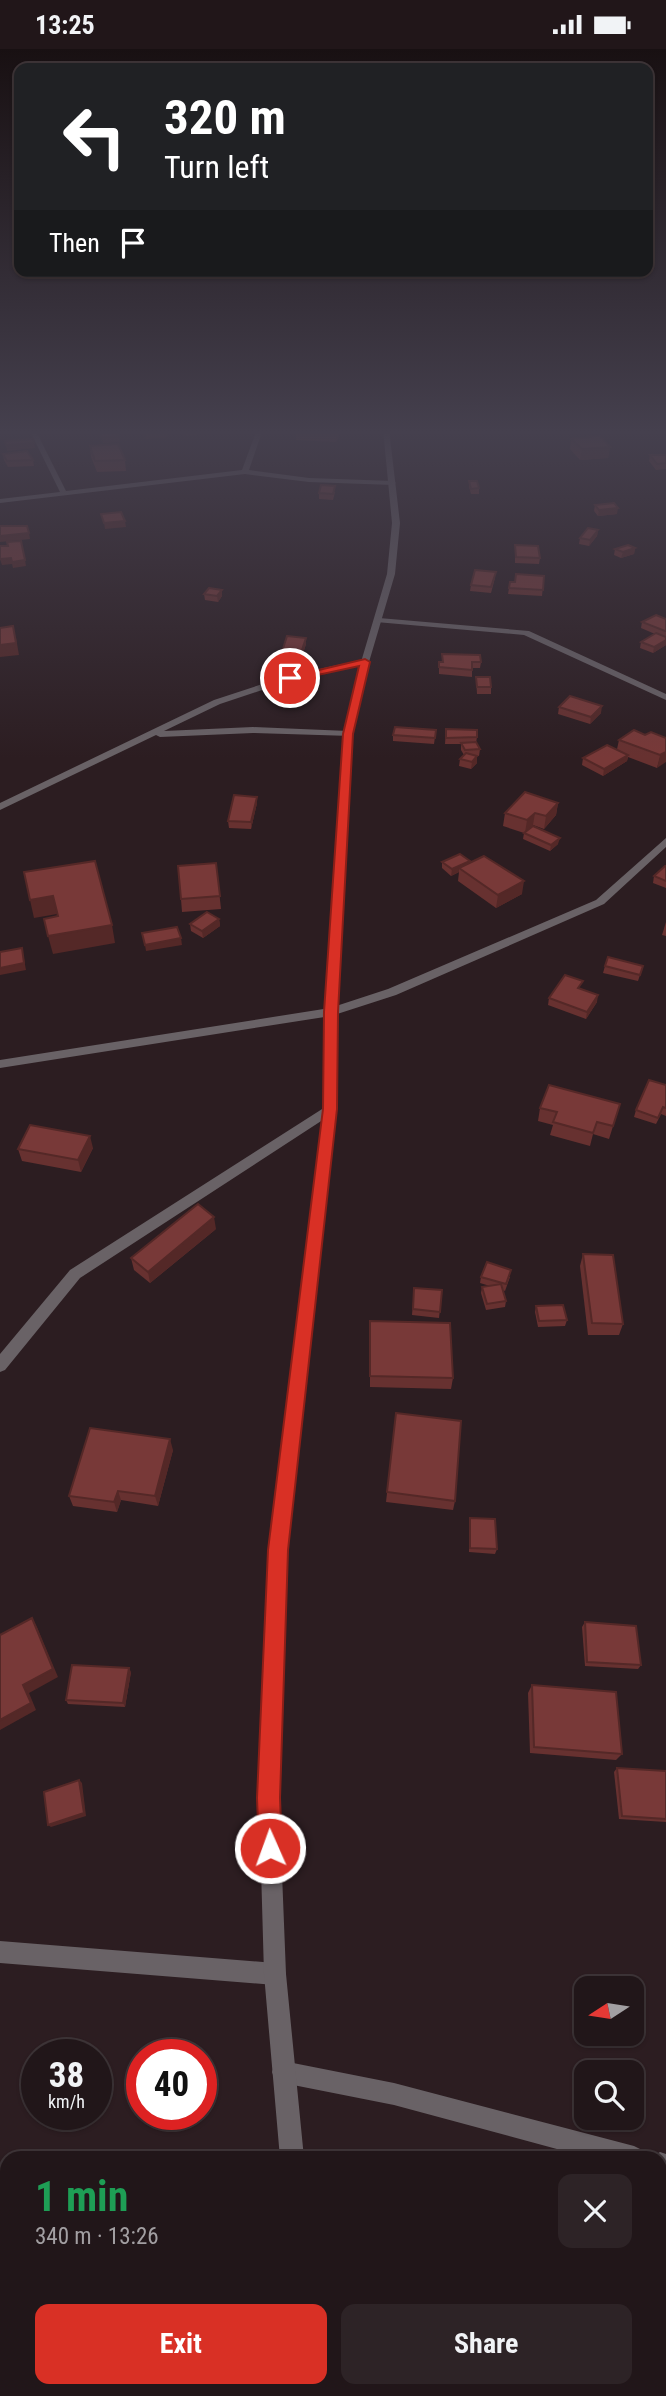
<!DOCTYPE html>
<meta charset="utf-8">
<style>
:root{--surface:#211619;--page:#2d2326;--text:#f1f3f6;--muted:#a29fa2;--line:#3e3538;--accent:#d93025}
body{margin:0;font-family:"Roboto Condensed",sans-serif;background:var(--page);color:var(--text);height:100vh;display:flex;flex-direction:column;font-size:26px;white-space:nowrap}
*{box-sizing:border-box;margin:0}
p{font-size:23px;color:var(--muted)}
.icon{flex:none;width:38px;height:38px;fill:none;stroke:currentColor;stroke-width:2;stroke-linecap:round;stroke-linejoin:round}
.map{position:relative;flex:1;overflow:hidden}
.drawer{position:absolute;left:0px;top:2102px;width:667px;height:247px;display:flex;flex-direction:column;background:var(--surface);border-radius:21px 21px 0 0;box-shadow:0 2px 5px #0004,0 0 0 2px var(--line)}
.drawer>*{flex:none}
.guide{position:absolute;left:14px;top:14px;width:639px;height:214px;border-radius:14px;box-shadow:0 2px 5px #0004,0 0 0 2px var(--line);background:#202124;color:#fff;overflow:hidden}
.needle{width:46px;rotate:258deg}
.controls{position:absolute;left:574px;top:1927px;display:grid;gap:14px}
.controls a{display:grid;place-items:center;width:70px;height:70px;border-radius:14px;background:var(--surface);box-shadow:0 2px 5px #0004,0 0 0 2px var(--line);font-size:35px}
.speed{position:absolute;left:21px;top:1990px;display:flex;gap:14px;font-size:35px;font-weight:700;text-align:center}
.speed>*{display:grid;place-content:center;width:91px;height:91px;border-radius:50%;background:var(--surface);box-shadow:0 2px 5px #0004,0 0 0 2px var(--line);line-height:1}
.speed small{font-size:18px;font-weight:400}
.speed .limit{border:10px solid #d22;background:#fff;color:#111}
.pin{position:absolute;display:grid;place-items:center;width:60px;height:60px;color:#fff;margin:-30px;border:4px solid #fff;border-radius:50%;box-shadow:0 2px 7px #0007}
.me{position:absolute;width:77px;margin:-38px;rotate:358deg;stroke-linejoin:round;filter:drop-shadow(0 0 5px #0008)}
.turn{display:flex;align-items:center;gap:24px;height:147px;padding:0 35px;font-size:32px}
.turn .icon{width:91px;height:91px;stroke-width:2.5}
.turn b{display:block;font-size:49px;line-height:60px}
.then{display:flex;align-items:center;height:66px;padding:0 35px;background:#0003;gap:14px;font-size:26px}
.round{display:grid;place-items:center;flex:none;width:74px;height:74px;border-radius:14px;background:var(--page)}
.head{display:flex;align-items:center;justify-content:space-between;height:119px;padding:0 35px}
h1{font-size:42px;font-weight:700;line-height:52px;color:#1e9e55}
.cta{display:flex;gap:14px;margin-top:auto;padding:14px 35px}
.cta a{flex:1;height:80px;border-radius:14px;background:var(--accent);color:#fff;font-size:28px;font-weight:700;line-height:80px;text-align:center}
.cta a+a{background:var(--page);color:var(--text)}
.status{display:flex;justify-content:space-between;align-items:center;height:49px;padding:0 35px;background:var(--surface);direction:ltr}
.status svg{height:19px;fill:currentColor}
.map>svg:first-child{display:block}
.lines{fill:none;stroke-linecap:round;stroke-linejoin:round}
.minor{fill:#696266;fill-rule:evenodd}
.tertiary{fill:#696266;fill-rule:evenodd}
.wall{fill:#673130}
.shaded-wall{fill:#542827}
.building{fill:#783938;stroke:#542827;stroke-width:2}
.route{fill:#d93025;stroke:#8d1f18;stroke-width:2}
</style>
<div class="status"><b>13:25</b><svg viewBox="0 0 49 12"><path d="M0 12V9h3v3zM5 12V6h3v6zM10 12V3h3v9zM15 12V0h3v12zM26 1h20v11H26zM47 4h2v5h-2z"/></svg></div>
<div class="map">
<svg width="666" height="2347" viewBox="0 0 666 2347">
<rect width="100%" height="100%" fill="#2c1d21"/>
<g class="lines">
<!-- minor -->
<g class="minor">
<path d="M29,380h6l31,62 176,-21 15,-41h6l-14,41 60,8 84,3 3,2 -3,2 -84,-3 -64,-8 -245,29v-4l60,-7z"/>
<path d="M379,569l150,13 137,63v6l-142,-65 -148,-13v-4z"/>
<path d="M365,610l4,3 -1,2 -76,16 -72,24 -56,27 89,-4 95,4 5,3 -2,2 -98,-3 -93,4 -4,-2 -156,75v-7l214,-103 73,-24z"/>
<path d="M666,789v9l-62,57 -208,91 -65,21 -331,52v-8l330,-52 58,-19 208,-89z"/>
<path d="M330,1055l6,5 -1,3 -255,166 -75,92 -5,2v-18l70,-84z"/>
<path d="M0,1892l275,22 8,3 3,8 -3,8 -8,3 -275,-22z"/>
<path d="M283,2012l111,22 240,63 8,4 3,8h-55l-196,-53 -111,-22 -8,-3 -3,-8 3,-8z"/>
<path d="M660,2103l6,2v24l-6,-2v-18h-9z"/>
</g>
<!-- tertiary -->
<g class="tertiary">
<path d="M383,380h6l11,94 -5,51 -26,88 -16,72 -16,278 -1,97 -49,441 -8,248 7,176 18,184h-24l-16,-184 -5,-176 10,-248 55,-441 1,-97 18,-278 18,-72 26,-88 5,-51z"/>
<path d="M304,2342h26l1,5h-26z"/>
</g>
</g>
<!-- wall -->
<g class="wall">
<path d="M296,380h51v1l-1,4h-7l-3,8 -40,-2z"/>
<path d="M530,380h13v3l-11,1z"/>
<path d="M571,390l39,8 -2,11 -28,2 -10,-11z"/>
<path d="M90,397l35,14 1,11 -29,1 -6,-15z"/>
<path d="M3,405l30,6 1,6 -26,1 -4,-7z"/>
<path d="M650,406h16v14l-10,1 -7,-9z"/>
<path d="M469,432l10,7v6h-8l-2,-7z"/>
<path d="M335,443l-2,8 -14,-1v-6z"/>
<path d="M595,456l22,9 -19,2 -4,-5z"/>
<path d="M598,481l-1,6 -8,10 -10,-2 1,-6z"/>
<path d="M515,496l25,13 -1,6 -24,-1z"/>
<path d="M635,499l-1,6 -13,4 -7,-3 1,-6z"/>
<path d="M544,527l-2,20 -34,-2 2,-12h5z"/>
<path d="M495,529l-4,15 -21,-2 1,-6z"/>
<path d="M222,541v6l-4,6 -13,-2 -1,-6z"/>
<path d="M666,570v26l-13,8 -13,-5 1,-6 14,-8 -14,-6 1,-6z"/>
<path d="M306,589v6l-7,22 -19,-2v-6z"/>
<path d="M442,605l39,8 -1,6h-8v9l-33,-3v-12h3z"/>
<path d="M476,628l15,10v7h-14z"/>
<path d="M559,658l42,6 -11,11 -32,-10z"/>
<path d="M446,680l31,8 -1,6 4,6 -1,7h-4l2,7 -6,6 -12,-3 1,-7 4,-4 -3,-5v-6h-16z"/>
<path d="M436,681l-2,14 -41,-3v-6z"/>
<path d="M645,686l21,3 -9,30 -29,-11 -1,4 -24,15 -21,-11 1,-7 34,-9 2,-9z"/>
<path d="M257,748v6l-6,26 -22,-1 -1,-7z"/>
<path d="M558,754l-2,12 -12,14 -11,-4 -4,4 29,15 -8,7 -27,-12 1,-6 -21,-7 2,-13z"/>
<path d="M442,813l28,1 52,31 -26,14 -38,-27 1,-9 -8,4 -9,-8z"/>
<path d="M216,814l5,46 -39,3 -1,-13z"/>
<path d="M666,817v22l-13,-5 1,-7z"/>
<path d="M219,870l1,7 -17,12 -12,-7 -1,-7z"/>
<path d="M666,873v14l-4,-1z"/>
<path d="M605,917h38l-5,15 -35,-8z"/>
<path d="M580,940l17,13 -11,17 -38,-14 1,-7z"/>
<path d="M666,1036v31l-5,-2 -5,10 -22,-7 2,-7z"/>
<path d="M620,1055l-11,35 -16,-5 -3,12 -40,-11 3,-10 -15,-4 2,-13z"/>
<path d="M93,1099l-12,24 -59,-11 -4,-12z"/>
<path d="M216,1180l-66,54 -16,-13 -3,-12z"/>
<path d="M583,1205l40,70 -4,11h-31l-8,-69z"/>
<path d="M481,1228h29l-5,14 -2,-1 3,11 -1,6 -19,3 -5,-17 1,-6 8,-1 -10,-3z"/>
<path d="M414,1239l28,2 -3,28 -27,-3z"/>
<path d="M536,1257l31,14 -2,6 -27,1 -3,-15z"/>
<path d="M370,1272l83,57 -2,11 -81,-2z"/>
<path d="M396,1364l59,88 -2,9 -67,-8z"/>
<path d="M173,1401l-15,56 -37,-6 -4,12 -44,-6 -4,-10z"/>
<path d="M470,1469l27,31 -2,5 -26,-2v-29z"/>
<path d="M585,1573l56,43 -3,4 -53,-3 -3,-39z"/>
<path d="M131,1623l-6,35 -57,-3 -2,-4z"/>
<path d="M532,1636l90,69 -6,6 -86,-7 -2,-60z"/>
<path d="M617,1719l49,3v51l-47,-3 -5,-47z"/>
</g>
<!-- shaded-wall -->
<g class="shaded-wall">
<path d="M194,380h10v5l-20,2v-6z"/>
<path d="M337,380h2v7l-3,6z"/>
<path d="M167,383v5l-21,2 -1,-5z"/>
<path d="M119,387l1,6 -17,1 -1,-5z"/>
<path d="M34,394l1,5 -28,3 -1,-6z"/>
<path d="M610,398l-2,11 -28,2 2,-11z"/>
<path d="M618,459l-1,6 -19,2 1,-6z"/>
<path d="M125,472l1,6 -21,2 -1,-6z"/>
<path d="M598,481l-1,6 -8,10 1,-6z"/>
<path d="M29,484l1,6 -30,3v-6z"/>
<path d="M635,499l-1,6 -13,4 2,-6z"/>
<path d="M11,509l14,2 1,6 -13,2 -1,-4 -10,1 -2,-6z"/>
<path d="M222,541v6l-4,6 -1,-6z"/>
<path d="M16,589l3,17 -19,2v-12z"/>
<path d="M306,589v6l-7,22v-7z"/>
<path d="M666,591v5l-13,8 1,-6z"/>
<path d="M602,657l-1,7 -11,11 1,-7z"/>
<path d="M666,703v10l-9,6 3,-13z"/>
<path d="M628,706l-1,6 -24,15 1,-7z"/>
<path d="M477,707v7l-6,6 1,-7z"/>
<path d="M257,748v6l-6,26v-7z"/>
<path d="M558,754l-2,12 -12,14 2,-13z"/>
<path d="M535,764l-2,12 -8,8 2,-13z"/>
<path d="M560,789l-2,6 -8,7 1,-6z"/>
<path d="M470,812l-1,7h-10v4l-8,4 1,-7z"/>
<path d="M524,832l-2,13 -26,14 2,-13z"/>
<path d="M53,847l4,18 -23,4 -4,-18z"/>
<path d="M219,870l1,7 -17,12 -1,-7z"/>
<path d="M112,876l3,18 -62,11 -5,-18z"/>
<path d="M181,889l1,7 -36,6 -1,-6z"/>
<path d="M22,899l4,22 -26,5v-7z"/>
<path d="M598,946l-1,7 -11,17 1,-7z"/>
<path d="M90,1087l3,12 -12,24 -3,-12z"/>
<path d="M214,1168l2,12 -66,54 -2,-11z"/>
<path d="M170,1390l3,11 -15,56 -3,-10z"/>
<path d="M118,1442l3,9 -4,12 -3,-10z"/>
<path d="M32,1569l5,9 21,50 -29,16 7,17 -36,20v-10l23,-35z"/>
<path d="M129,1619l2,4 -6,35 -2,-4z"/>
<path d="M79,1731l3,3 4,33 -35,11 -3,-2z"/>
<path d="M24,2342h9l1,5h-9z"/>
<path d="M166,2342h5l-3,5h-1z"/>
</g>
<!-- building -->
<g class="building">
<path d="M143,380h22l2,3 -22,2z"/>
<path d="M296,380h41l-1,3z"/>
<path d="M117,382l2,5 -17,2 -2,-6z"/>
<path d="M600,387l10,11 -28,2 -11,-10z"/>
<path d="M33,390l1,4 -28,2 -1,-4z"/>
<path d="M118,395l7,16 -30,1 -5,-15z"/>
<path d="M27,402l6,9 -26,1 -4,-7z"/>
<path d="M650,406h16v8l-9,1z"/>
<path d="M469,432h8l2,7 -8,1z"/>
<path d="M321,436l14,1 -2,8 -14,-1z"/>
<path d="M614,454l4,5 -19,2 -4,-5z"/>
<path d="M121,463l4,9 -21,2 -3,-9z"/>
<path d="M0,477h27l2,7 -29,3z"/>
<path d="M588,479l10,2 -8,10 -10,-2z"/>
<path d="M21,492l4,19 -13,2 -1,-4 -11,1v-13h8l-1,-4z"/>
<path d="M515,496l23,1 2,12 -24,-1z"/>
<path d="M628,496l7,3 -12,4 -8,-3z"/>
<path d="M475,521l21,2 -5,15 -20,-2z"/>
<path d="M516,525l28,2 -1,14 -34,-2 1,-6h5z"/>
<path d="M209,539l13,2 -5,6 -13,-2z"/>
<path d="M656,566l10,4v12h-1l-23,-9z"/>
<path d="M13,577l3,17 -16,2v-17z"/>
<path d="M656,584l10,4v3l-12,7 -13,-5z"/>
<path d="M287,587l19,2 -7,21 -19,-1z"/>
<path d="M442,605l38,1 1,7h-9v8l-33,-3v-5h4z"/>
<path d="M476,628h14l1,10h-14z"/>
<path d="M570,647l32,10 -11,11 -32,-10z"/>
<path d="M395,678l41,3 -1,8 -42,-3z"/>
<path d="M446,680l31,1v7l-31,1z"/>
<path d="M634,681l11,5 6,-3 15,6v14l-6,3 -41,-15z"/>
<path d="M476,693l4,7 -15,1 -4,-7z"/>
<path d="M607,696l21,10 -24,14 -21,-11z"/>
<path d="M466,704l11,3 -5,6 -12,-3z"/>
<path d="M525,743l33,11 -12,13 -11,-3 -8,7 -22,-7z"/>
<path d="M234,746l23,2 -6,25 -23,-1z"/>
<path d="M533,777l27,12 -9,7 -27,-12z"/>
<path d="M460,805l10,7 -18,8 -10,-7z"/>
<path d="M484,807l40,25 -26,14 -39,-27z"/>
<path d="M95,812l17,64 -64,11 -4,-17 14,-3 -5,-20 -23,4 -6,-28z"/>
<path d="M216,814l4,33 -39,3 -3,-33z"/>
<path d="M665,817h1v15l-12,-5z"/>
<path d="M207,863l12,7 -17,12 -12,-7z"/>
<path d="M177,878l4,11 -36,7 -3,-12z"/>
<path d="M22,899l2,15 -24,5v-16z"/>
<path d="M608,908l35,9 -3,9 -35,-9z"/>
<path d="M565,926l18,6 -5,7 20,7 -11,17 -38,-14z"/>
<path d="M649,1031l17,5v23l-3,-1 -5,11 -22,-8z"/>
<path d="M549,1036l71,19 -7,22 -16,-4 -4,11 -40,-11 4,-10 -17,-4z"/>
<path d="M30,1076l60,11 -12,24 -60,-11z"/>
<path d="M198,1155l16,13 -66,55 -17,-14z"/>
<path d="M583,1205l30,1 10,69 -31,-1z"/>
<path d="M487,1213l24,8 -5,14 -25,-7z"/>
<path d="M501,1235l5,17 -19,3 -5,-17z"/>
<path d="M414,1239l28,2 -2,22 -27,-3z"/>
<path d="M563,1256l4,15 -28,1 -3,-15z"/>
<path d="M370,1272l80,2 3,55 -83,-2z"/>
<path d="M396,1364l65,8 -6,80 -68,-9z"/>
<path d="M90,1379l80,11 -15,57 -37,-5 -4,11 -45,-6z"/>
<path d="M470,1469l25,1 2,30 -27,-1z"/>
<path d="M32,1569l21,51 -30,16 8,18 -31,17v-85z"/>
<path d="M585,1573l51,4 5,39 -54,-3z"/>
<path d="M72,1616l57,3 -6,35 -57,-3z"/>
<path d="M532,1636l84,7 6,62 -88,-7z"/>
<path d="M617,1719l49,3v48l-44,-3z"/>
<path d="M79,1731l5,33 -36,12 -4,-33z"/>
<path d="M7,2210v132h17l1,5h-25v-134z"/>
<path d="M88,2342h78l1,5h-79z"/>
</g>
<!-- sky -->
<linearGradient id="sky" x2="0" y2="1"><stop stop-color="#181012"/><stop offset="0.54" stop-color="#45404e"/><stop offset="1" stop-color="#45404e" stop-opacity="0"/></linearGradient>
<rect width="666" height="709" fill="url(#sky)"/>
<!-- route -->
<path class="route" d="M365,610l5,3 -17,72 -15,278 -1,97 -49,441 -8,248 2,50 -4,8 -8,3 -8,-3 -3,-8 -2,-50 11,-248 55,-441 1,-97 19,-278 16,-68 -69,15 -5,-3z"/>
</svg>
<div class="controls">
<a><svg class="needle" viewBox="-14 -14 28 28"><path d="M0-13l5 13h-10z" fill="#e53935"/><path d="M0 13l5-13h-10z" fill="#a29fa2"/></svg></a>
<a><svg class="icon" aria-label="search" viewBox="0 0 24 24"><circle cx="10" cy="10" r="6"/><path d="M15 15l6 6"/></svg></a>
</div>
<div class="speed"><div>38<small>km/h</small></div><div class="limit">40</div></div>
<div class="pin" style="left:290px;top:629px;background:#d93025"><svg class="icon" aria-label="arrive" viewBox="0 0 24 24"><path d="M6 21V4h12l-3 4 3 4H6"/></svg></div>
<svg class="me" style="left:270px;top:1799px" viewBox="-20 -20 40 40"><circle r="17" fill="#d93025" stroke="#fff" stroke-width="3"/><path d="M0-11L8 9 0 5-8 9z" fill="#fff"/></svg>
<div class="guide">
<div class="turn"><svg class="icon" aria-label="left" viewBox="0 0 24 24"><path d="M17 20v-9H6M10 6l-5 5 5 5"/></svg><div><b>320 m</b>Turn left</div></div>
<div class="then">Then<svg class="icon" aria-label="arrive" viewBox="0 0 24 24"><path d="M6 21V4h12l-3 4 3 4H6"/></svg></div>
</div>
<section class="drawer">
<div class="head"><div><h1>1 min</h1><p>340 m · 13:26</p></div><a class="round"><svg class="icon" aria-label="close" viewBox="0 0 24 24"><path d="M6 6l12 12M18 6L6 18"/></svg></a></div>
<div class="cta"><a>Exit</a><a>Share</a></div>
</section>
</div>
